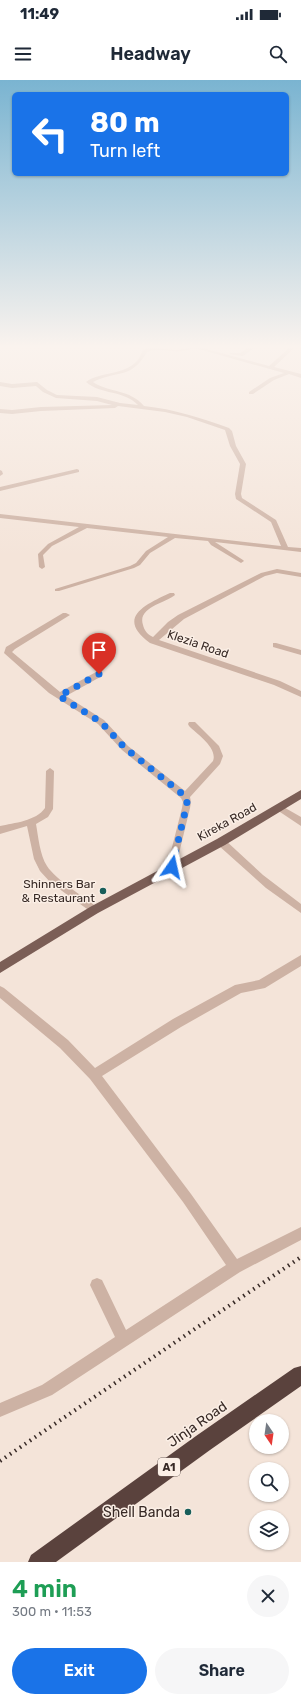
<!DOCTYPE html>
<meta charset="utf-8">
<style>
:root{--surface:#fff;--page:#f6f6f7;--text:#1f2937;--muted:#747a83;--accent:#1a73e8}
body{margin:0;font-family:Rubik,sans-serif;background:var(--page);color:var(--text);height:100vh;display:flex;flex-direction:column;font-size:15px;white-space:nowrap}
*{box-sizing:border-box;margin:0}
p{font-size:13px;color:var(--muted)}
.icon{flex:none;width:22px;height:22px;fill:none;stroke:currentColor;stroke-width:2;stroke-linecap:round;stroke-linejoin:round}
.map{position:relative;height:1482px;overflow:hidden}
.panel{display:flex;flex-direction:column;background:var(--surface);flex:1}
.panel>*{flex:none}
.guide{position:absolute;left:12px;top:12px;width:277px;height:84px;border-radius:6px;box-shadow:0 1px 3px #0004;background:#1a73e8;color:#fff;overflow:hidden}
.needle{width:26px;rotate:167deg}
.controls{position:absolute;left:249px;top:1334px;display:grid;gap:8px}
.controls a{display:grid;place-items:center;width:40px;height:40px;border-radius:50%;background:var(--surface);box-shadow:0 1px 3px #0004;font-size:20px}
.pin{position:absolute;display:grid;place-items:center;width:34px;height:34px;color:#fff;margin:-41px -17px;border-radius:50% 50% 50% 0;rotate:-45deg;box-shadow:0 0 4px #0007}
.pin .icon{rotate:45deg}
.me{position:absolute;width:44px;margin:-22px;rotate:11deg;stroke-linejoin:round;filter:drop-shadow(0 0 3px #0008)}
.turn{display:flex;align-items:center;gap:14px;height:84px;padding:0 12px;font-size:18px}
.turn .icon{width:52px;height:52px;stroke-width:2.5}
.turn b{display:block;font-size:28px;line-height:34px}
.round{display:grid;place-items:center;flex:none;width:42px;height:42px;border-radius:21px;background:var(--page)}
.summary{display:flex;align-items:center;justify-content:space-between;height:68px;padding:0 12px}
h1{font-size:24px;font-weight:600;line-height:30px;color:#1e9e55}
.primary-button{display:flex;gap:8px;margin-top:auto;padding:8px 12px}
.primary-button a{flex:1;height:46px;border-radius:24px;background:var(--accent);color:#fff;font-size:16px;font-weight:600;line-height:46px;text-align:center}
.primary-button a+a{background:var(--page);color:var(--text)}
.status{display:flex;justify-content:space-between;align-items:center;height:28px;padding:0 20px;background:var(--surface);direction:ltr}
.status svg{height:11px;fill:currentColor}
header{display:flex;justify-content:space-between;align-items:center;height:52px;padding:0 12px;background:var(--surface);font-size:18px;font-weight:600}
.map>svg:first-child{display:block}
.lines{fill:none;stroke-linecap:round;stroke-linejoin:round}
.minor{fill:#cdb2a4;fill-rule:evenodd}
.major{fill:#7b5e56;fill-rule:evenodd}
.highway{fill:#5a423d;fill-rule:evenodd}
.rail{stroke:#382a26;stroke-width:4;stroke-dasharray:1.5 4.5;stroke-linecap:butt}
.route{stroke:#1a73e8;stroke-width:7;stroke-dasharray:0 12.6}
.poi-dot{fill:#185e5a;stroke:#fbefe6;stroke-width:1.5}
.labels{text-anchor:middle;stroke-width:3;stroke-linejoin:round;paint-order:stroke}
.shield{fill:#fbefe6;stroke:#726560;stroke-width:1}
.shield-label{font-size:11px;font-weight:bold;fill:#382a26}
.street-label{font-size:12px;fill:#382a26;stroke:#fbefe6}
.poi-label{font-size:12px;fill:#382a26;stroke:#fbefe6;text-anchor:end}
.near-street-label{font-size:14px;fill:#382a26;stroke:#fbefe6}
.near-poi-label{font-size:14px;fill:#382a26;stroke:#fbefe6;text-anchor:end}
</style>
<div class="status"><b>11:49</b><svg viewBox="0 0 49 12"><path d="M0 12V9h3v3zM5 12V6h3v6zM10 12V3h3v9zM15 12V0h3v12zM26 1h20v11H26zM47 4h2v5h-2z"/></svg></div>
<header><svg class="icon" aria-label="menu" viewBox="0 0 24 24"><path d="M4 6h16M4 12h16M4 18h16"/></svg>Headway<svg class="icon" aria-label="search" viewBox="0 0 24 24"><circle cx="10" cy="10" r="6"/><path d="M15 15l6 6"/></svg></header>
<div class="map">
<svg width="301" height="1482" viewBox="0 0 301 1482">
<rect width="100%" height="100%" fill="#f4e4d9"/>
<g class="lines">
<!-- minor -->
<g class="minor">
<path d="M148,268l28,2 17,-2c-16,8 -31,-2 -46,4 -16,28 -31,18 -54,30 16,11 37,7 51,24 30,3 57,12 85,22l3,3 4,15 10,18 -5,30 1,4 34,22 12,27 13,1v4l-86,-10 28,18 1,1 -3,2 -30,-18 -3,-4 -33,-3 -25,15 -10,12 -6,3 -75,23h-4v-2l75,-23 6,-3 10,-12 22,-14 -81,-9 -35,18 -9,9 2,12 -3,2 -3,-2 -1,-13 10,-10 31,-17 -79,-9v-4l281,32 -10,-24 -35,-23 -1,-5 5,-30 -10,-18 -5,-16 -38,-13 -22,-5 -47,-6 -3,2 -74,3 -29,3 -12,-1v-4l12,1 29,-3 71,-2 -15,-4 -41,-3 -13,-6 -7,-6 -24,2 -12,-2v-4l12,2 25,-2 10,8 10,5 40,2 23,6 18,2c-14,-15 -37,-10 -52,-23 15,-11 37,-6 51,-21 3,-3 4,-8 6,-11z"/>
<path d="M195,268h8l66,18 20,-18h5l-20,19 27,7v4l-12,-4 -15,6 -21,14h-4v-2l21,-14 14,-5z"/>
<path d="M248,268h6l-11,8 -14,-2 2,-1h9z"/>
<path d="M77,389l2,1v2l-79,19v-4z"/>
<path d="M0,390l2,1 1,3 -3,2z"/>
<path d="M277,489l24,4v4l-24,-4 -12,3 -81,43 -25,21 121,41 21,10v6l-27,-12 -124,-42c-34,-25 -6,-38 20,-50h4l1,2c-9,8 -38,12 -32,30 1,5 5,10 10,12l15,-15 10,-7 83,-42z"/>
<path d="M63,533h3l4,2 -55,34 -3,3 48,40 36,-20h6v4l-36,20 38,24 24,26 57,45 28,-30c5,-13 -16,-27 -24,-35l-1,-2 1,-2h6l24,24 4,10 -3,8 -30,33 1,5 -1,6 -15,62 -3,1 -3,-1 -2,-3 15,-59 1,-6 -2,-4 -59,-48 -24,-26 -49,-31 -45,-40 2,-6z"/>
<path d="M273,563h3l25,7v5l-28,-8z"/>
<path d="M50,688l4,3 -1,38 -5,8 -12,7c2,11 4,32 11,42 9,14 36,30 50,41l2,3 -2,3 -3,1 -43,-31 -11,-12 -6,-12 -7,-33 -27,8v-8c14,-3 36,-5 45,-18l1,-37z"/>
<path d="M280,725l21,12v9l-24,-16 -1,-2 1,-2z"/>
<path d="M221,758l3,1 39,36 38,29v9l-35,-25 -48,-43 -2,-3 2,-3z"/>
<path d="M301,875v11l-36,22 -24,5 -60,34 -79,49 89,118 46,65 64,-32v13l-61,32 -188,123 -52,22v-14l42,-18 73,-48 -25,-52 2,-5 5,-2 5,2 24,50 100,-65 -43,-63 -93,-123 -30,-31 -60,-50v-12l4,2 64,52 27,28 78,-49 62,-34 24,-5z"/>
</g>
<!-- major -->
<path class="major" d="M301,710v9l-76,46 -127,68 -98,60v-11l90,-55 127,-68z"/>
<!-- highway -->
<path class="highway" d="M301,1286v20l-91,64 -154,112h-28l3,-7 165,-119 98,-68z"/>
<!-- rail -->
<path class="rail" d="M0,1381l301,-204"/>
</g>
<!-- sky -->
<linearGradient id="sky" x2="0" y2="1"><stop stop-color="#7ab4d1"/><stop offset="0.56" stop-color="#faf3ee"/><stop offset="1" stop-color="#faf3ee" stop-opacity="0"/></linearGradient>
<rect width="301" height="476" fill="url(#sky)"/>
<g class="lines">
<!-- route -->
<path class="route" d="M99,594l-40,22 42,26 24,26 60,48 2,6 -1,6 -14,59"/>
</g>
<!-- markers -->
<g class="poi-dot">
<circle cx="103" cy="811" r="4"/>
<circle cx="188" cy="1432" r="4"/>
</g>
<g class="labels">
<!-- shield labels -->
<rect class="shield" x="158" y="1378" width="22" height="18" rx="3"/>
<g class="shield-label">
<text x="169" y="1391">A1</text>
</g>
<!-- street labels -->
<g class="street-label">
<text transform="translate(198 564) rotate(19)" y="4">Klezia Road</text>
<text transform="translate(227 742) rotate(-29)" y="4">Kireka Road</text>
</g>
<!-- poi labels -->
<g class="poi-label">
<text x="95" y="808">Shinners Bar<tspan x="95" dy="14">&amp; Restaurant</tspan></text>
</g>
<!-- near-street labels -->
<g class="near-street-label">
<text transform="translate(197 1344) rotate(-35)" y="5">Jinja Road</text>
</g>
<!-- near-poi labels -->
<g class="near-poi-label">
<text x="180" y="1437">Shell Banda</text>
</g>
</g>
</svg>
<div class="controls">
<a><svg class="needle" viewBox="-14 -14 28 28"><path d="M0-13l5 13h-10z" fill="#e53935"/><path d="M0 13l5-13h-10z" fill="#747a83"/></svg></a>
<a><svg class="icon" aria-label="search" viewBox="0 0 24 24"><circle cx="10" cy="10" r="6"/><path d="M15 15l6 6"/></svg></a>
<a><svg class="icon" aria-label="layers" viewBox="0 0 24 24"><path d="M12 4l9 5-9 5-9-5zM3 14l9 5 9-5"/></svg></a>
</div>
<div class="pin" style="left:99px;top:594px;background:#d93025"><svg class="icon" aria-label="arrive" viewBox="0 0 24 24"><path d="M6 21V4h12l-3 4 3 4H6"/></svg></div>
<svg class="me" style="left:172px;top:787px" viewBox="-20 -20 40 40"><path d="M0-17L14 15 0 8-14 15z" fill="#1a73e8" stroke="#fff" stroke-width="4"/></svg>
<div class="guide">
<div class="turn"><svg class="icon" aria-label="left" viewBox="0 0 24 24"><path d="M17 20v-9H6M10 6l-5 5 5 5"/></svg><div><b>80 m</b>Turn left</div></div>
</div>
</div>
<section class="panel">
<div class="summary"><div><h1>4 min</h1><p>300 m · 11:53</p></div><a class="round"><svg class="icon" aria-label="close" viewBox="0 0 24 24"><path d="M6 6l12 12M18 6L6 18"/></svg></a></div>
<div class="primary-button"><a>Exit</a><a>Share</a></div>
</section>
